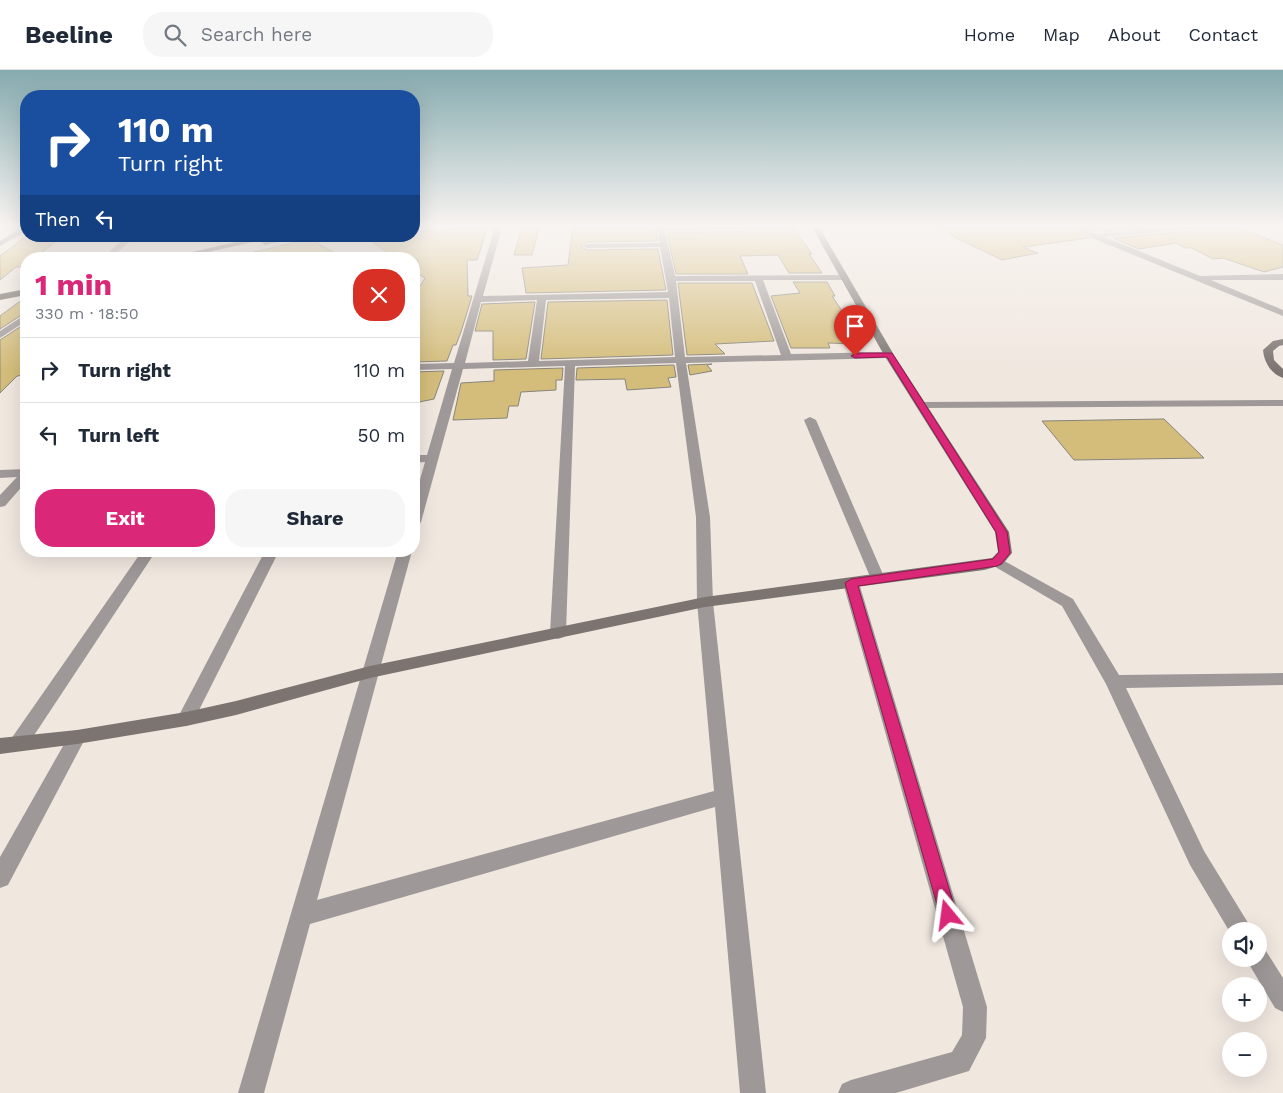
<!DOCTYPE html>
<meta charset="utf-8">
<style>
:root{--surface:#fff;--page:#f6f6f7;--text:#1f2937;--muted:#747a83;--line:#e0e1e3;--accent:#db2777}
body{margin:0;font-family:"Work Sans",sans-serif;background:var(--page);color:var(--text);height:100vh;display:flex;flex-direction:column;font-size:19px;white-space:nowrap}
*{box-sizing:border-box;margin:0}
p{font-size:16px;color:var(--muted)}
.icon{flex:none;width:28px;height:28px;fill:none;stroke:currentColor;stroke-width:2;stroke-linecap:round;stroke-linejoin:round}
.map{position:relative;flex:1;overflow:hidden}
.sheet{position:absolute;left:20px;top:182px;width:400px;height:305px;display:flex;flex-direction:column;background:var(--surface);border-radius:20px;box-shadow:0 5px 20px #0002}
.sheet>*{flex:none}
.guide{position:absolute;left:20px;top:20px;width:400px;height:152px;border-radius:20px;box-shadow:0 5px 20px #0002;background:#1a4fa0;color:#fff;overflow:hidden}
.fabs{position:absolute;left:1222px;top:852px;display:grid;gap:10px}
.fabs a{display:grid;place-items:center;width:45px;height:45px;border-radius:50%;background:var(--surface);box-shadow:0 5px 20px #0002;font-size:25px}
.pin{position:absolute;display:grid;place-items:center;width:42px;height:42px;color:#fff;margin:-51px -21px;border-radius:50% 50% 50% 0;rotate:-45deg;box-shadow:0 0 5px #0007}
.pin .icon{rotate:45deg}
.me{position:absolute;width:55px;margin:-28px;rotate:344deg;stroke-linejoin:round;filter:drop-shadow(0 0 4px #0008)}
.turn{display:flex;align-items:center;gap:18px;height:105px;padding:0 15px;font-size:22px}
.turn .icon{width:65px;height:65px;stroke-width:2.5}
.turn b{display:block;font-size:35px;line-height:42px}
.then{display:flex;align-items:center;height:48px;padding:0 15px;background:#0003;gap:10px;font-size:19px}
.round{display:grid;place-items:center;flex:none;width:52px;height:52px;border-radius:20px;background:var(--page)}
.overview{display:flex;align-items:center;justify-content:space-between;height:85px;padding:0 15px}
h1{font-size:30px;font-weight:700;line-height:38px;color:var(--accent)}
.action{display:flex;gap:10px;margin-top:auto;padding:10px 15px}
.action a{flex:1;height:58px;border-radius:20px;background:var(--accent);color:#fff;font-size:20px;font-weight:700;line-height:58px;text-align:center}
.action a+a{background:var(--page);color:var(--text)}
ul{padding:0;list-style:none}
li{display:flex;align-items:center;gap:15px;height:65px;padding:0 15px;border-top:1px solid var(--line)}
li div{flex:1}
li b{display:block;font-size:19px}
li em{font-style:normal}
header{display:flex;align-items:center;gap:30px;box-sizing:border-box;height:70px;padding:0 25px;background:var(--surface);border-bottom:1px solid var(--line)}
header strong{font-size:24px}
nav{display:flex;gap:28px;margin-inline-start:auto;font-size:18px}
.search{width:350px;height:45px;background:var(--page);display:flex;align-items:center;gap:12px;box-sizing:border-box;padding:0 18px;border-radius:20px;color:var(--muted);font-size:19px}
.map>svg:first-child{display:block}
.building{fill:#d4bd7b;stroke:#87847b}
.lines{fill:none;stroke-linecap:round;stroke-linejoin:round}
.street{fill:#9e9998;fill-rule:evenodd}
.secondary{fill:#7b7471;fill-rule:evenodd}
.primary{fill:#625956;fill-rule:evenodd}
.route{fill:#db2777;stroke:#8e194d}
</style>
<header>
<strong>Beeline</strong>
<div class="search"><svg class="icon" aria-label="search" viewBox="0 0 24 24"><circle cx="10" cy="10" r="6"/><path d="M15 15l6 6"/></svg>Search here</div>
<nav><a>Home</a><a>Map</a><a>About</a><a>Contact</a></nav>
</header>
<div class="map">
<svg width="1283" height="1023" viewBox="0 0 1283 1023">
<rect width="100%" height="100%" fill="#f0e7df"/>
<!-- building -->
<g class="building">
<path d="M464,157h18l-1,3 6,-1 -10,31h-10l1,36h4l-11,36 -5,13h-3l-6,16 -33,1v-66l11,-18 -11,-7 4,-12h-22l-32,-23h50v-5l49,-2z"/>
<path d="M573,157h77l2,4 4,-1 1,11 -70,1 -6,5 6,3 71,-1 8,41 -140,3 -4,-25 46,-3z"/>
<path d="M793,157l19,27h-3l13,19h-33l-11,-18 -38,1 8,18h-72l-9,-41 83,-2 5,-3z"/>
<path d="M938,157h134l17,11 -66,9 15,6 -36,7 -52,-25h4z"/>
<path d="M1086,157h72l-58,5 -5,-5 1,5z"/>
<path d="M1196,157h41l46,18v22l-19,5 -41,-14 -10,1 -21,-11h-6l-10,-5 -37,6 -26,-11 78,-7z"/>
<path d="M522,158h17l-7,27h-18z"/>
<path d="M27,166h35l-28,23h-8v6l-2,2h-8l-16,13v-24z"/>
<path d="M310,169l36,20h-92v-7z"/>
<path d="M793,212h34l8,14h-3l22,33h-4l6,15 -28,-1 2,5h-39l-20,-52 29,-3z"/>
<path d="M678,213h74l22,58 -59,3 10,10 -38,1z"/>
<path d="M26,227v15l-26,17v-13z"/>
<path d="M667,230l6,55 -132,4 7,-57z"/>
<path d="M535,232l-9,57 -33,1v-29h-18l7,-27z"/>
<path d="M26,253v52l-9,1 -17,17v-53z"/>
<path d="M712,294l-5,1 5,6 -22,4 -2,-10z"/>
<path d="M674,295l2,12 -8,1 3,9 -44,3 -2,-11 -49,1 1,-12z"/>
<path d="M563,298l-1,12h-6v10l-35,2 -3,14h-9l-2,12 -54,2 8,-37 33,-2v-11z"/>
<path d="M444,301l-10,28 -20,4v-31z"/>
<path d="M1164,349l40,39 -130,2 -32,-39z"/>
</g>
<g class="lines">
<!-- street -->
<g class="street">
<path d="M495,157h7l-19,69 185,-4 -8,-45 -73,1 -4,-2 4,-2 72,-1 -2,-16h96l-3,2 -85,2 10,45 172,-1 1,2 -4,3h-81l28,74 98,-2 5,3 -5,3 -203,5 24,154 3,85 53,491h-26l-25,-286 -405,117 -46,169h-26l160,-542h14l-95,349 397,-109 -17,-189 -1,-85 -20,-154 -101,3 -9,267 -2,4 -6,2 -6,-2 -2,-4 15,-267 -102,3 -42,153 -2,3 -5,1v-26l11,-38 -11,1v-8h13l25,-86 -38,1v-6l40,-1zM676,211h79l26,74 -96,2zM669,228l6,59 -136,4 7,-61zM537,230l-9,61 -63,2 16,-61z"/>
<path d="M1074,157h9l13,7 77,-7h21l-3,2 -86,8 95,39 83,-2v6h-72l72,30v6l-191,-78z"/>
<path d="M127,166h9l-26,23h-9z"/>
<path d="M26,244v7l-26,17v-7z"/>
<path d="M1283,330v6l-362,2 -6,-3 6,-3z"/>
<path d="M810,347l6,3 69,159 -2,3h-10l-2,-3 -67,-159z"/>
<path d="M26,399v13l-21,24 -5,1v-12l17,-18 -17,1v-8z"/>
<path d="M142,481h14l-131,198 -7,2 -7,-2 -2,-5 2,-5z"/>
<path d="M265,481h14l-87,173 -6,2 -6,-2 -3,-5z"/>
<path d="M997,487l76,42 46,76 164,-2v12l-157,3 78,163 49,80h-22v3l-41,-69 -84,-181 -44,-78 -70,-41 -2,-3 2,-3z"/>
<path d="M851,508l5,2 3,3 128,424 -1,31 -17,33 -73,22h-58l4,-9 9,-4 101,-28 10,-17 1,-28 -120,-424 3,-3z"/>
<path d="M77,660l6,2 3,5 -78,148 -8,3v-31l71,-125z"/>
<path d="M1259,878l7,3 17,27v34l-8,-4 -29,-49h13z"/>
</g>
<!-- secondary -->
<g class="secondary">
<path d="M23,157h3v4l-26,15v-5z"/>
<path d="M812,157h7l75,128 115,177 3,21 -10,12 -18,5 -279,37 -335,71 -134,37 -50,11 -109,18 -77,10v-16l77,-8 109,-18 50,-11 134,-35 335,-69 287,-39 6,-6 -3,-20 -111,-177z"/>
<path d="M1283,269v6l-4,1 -6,5 1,9 9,9v9c-12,-4 -19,-16 -20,-28l10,-9z"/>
</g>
<!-- primary -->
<g class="primary">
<path d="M263,166h16l-101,23h-17z"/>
<path d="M286,166h16l-37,9 -4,-2z"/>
<path d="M26,219v6l-26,5v-6z"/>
</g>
</g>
<!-- sky -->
<linearGradient id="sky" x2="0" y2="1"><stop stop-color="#85aaaf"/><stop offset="0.52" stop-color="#f8f4f1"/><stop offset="1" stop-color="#f8f4f1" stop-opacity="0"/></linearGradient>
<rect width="1283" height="300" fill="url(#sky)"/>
<!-- route -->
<path class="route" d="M892,283l115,179 3,21 -9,11 -4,2 -139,20 99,329 -3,6 -6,2 -6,-2 -2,-6 -95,-332 6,-4 142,-20 6,-7 -3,-20 -109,-175 -32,1 -4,-2 4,-3z"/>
</svg>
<div class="fabs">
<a><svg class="icon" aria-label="sound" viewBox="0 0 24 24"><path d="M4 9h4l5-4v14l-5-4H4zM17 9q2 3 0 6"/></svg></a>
<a>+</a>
<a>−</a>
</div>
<div class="pin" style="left:855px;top:286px;background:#d93025"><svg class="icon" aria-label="arrive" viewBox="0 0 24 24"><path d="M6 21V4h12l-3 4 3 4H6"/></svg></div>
<svg class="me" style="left:948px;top:845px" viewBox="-20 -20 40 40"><path d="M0-17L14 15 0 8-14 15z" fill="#db2777" stroke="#fff" stroke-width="4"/></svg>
<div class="guide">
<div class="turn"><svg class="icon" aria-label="right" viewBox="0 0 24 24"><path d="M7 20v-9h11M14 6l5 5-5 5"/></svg><div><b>110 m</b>Turn right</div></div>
<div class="then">Then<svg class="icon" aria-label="left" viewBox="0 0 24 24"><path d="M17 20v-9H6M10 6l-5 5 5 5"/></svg></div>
</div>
<section class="sheet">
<div class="overview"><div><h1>1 min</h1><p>330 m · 18:50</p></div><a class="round" style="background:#d93025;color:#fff"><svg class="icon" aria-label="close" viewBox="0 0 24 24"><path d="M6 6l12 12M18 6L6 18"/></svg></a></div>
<ul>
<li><svg class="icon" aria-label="right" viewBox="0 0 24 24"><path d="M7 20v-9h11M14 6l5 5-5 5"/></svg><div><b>Turn right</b></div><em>110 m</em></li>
<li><svg class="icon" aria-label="left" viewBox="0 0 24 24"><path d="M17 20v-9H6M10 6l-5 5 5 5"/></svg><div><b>Turn left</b></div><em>50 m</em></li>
</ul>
<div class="action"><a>Exit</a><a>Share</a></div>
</section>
</div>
